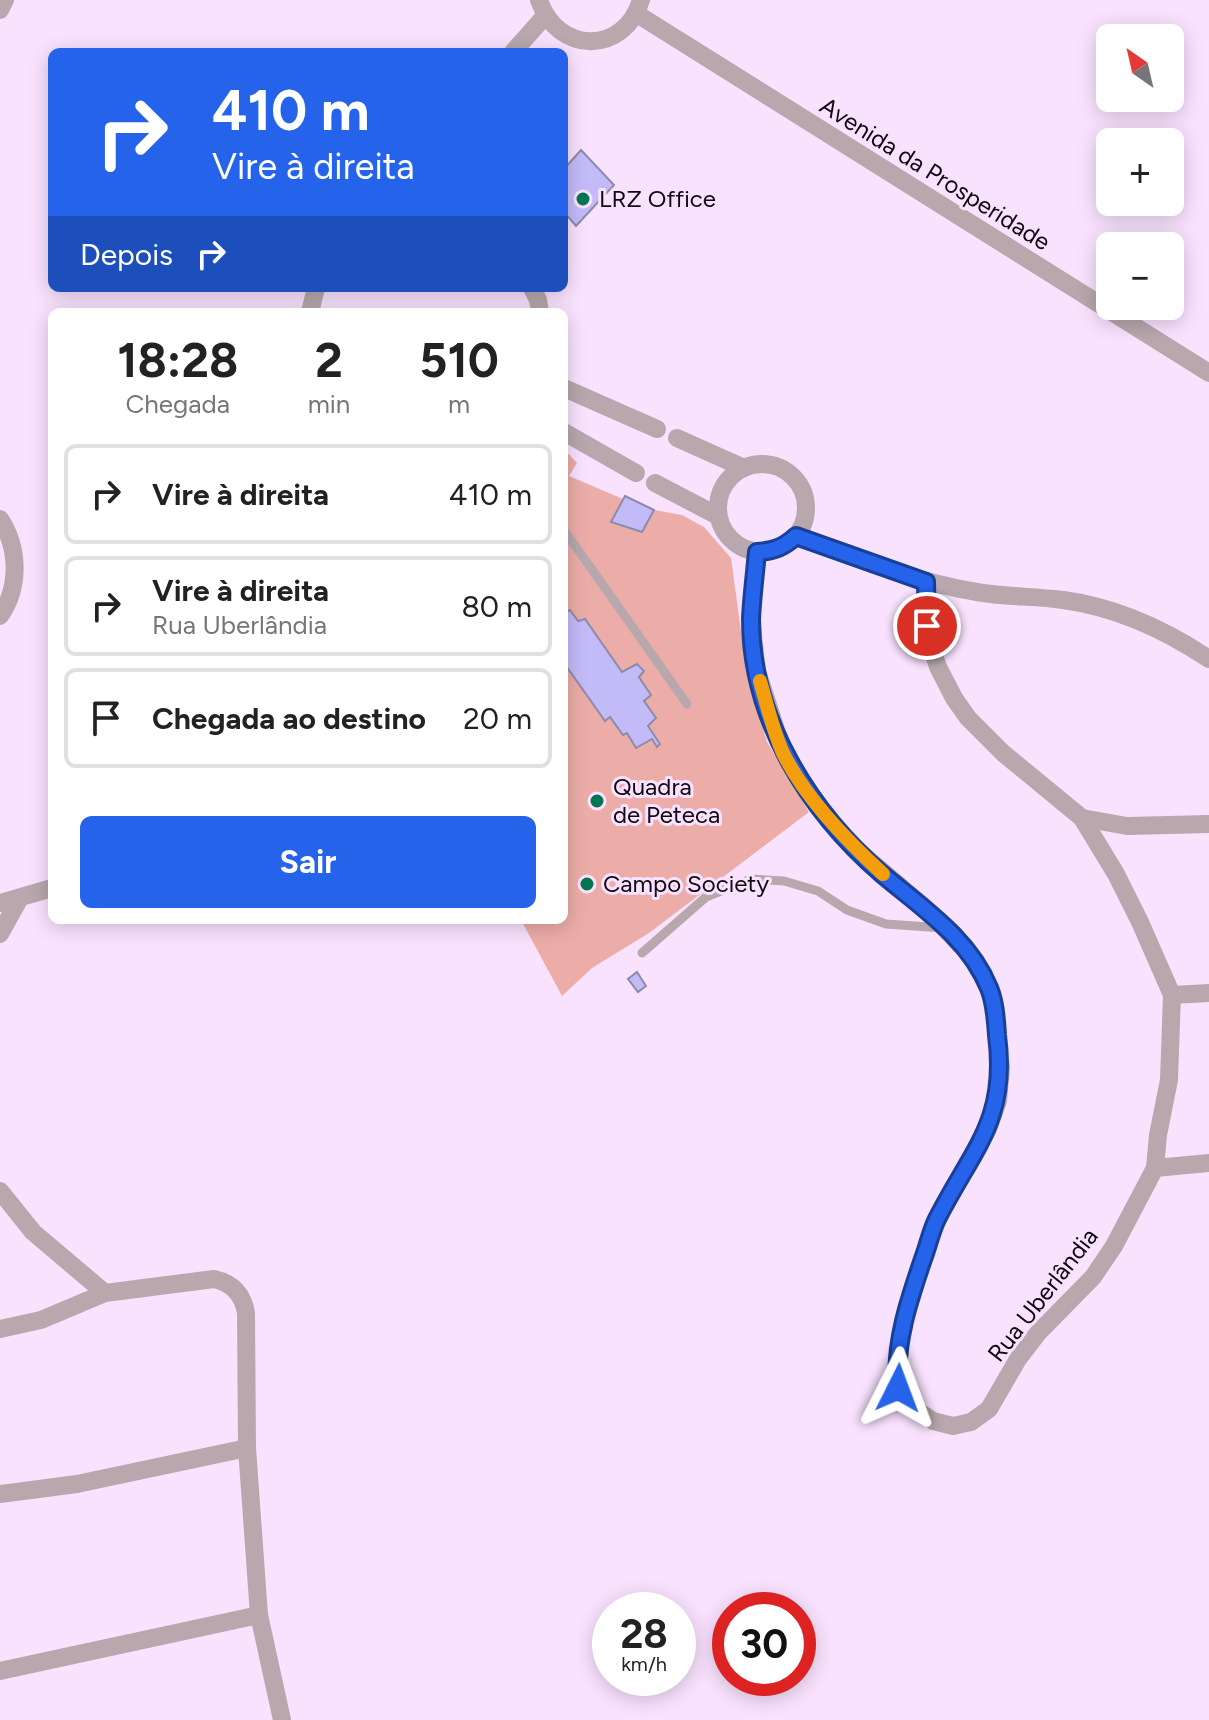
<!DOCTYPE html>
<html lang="pt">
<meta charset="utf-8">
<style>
:root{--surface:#fff;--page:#f6f6f6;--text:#222;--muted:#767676;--line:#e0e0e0;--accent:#2563eb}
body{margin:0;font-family:Figtree,sans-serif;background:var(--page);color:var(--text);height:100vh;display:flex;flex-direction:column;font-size:30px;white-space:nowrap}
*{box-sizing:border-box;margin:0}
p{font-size:26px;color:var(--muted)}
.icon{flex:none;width:44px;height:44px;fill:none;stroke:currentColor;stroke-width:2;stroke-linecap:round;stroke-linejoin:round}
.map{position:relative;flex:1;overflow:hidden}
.drawer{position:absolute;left:48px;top:308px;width:520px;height:616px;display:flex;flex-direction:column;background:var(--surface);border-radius:12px;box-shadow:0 4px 20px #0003}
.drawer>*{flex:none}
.top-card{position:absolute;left:48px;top:48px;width:520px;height:244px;border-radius:12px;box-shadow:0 4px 20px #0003;background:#2563eb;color:#fff;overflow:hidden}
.needle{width:52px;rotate:326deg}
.controls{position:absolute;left:1096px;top:24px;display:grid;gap:16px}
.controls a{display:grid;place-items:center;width:88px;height:88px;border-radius:12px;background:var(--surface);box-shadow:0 4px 20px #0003;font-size:40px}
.speed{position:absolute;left:592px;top:1592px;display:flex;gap:16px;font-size:40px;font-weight:700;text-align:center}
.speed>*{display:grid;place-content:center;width:104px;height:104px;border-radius:50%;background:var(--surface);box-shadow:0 4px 20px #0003;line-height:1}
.speed small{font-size:20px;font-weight:400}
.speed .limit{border:12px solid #d22;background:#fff;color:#111}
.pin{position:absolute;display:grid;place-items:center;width:68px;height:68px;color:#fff;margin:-34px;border:4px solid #fff;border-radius:50%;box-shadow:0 2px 8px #0007}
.me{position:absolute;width:88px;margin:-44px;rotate:3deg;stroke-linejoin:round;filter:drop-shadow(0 0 6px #0008)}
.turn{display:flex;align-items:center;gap:28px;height:168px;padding:0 32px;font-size:36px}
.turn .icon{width:104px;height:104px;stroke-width:2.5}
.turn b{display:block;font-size:56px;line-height:68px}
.then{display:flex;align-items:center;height:76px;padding:0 32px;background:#0003;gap:16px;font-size:30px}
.eta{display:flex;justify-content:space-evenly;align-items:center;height:136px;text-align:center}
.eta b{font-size:48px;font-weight:700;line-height:56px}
.button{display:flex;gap:16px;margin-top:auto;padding:16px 32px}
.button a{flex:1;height:92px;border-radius:12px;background:var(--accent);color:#fff;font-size:32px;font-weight:700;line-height:92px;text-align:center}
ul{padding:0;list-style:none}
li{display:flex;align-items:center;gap:24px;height:100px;margin:0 16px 12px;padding:0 16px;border:4px solid var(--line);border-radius:12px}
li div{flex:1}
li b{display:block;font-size:30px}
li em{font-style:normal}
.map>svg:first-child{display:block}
.green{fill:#ecada8}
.building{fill:#c2bbf8;stroke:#8e8aa9;stroke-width:2}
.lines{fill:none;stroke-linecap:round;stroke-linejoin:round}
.lane{stroke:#b8a8ae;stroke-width:9}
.street{stroke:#b8a8ae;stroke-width:18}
.route-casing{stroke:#184099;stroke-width:20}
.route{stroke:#2563eb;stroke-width:14}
.slow{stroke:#f59e0b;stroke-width:14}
.poi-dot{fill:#027652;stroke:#f9e2fe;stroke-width:3}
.labels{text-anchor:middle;stroke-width:6;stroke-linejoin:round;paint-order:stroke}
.street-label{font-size:24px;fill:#100911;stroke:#f9e2fe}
.poi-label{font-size:24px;fill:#100911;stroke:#f9e2fe;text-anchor:start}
</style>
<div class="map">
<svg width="1209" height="1720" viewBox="0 0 1209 1720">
<rect width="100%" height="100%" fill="#f9e2fe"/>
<!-- green -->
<path class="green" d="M564,449l13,14 -8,13 54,23 -11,22 29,11 13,-22 28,5 22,12 27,31 15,110 21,74 42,70 -160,121 -57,35 -30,28 -41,-76h43z"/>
<!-- building -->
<g class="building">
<path d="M581,150l33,35 -38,41 -12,-14v-43z"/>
<path d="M625,496l29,14 -12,22 -31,-10z"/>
<path d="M570,610l8,11 7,-2 37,53 15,-8 7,7 -5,6 12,18 -7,6 12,17 -8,8 12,18 -3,3 -5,-8 -16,9 -9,-15 -4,2 -13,-18 -5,4 -41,-58v-50z"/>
<path d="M637,972l9,14 -8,6 -10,-13z"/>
</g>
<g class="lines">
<!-- lane -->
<g class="lane">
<path d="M564,530l123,174"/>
<path d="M642,953l64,-56 45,-18 33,2 34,10 29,19 39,14 57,4"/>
</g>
<!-- street -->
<g class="street">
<path d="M539,0c18,54 85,56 102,0"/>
<path d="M0,10l5,-10"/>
<path d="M637,14l572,359"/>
<path d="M513,52l32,-36"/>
<path d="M532,288l6,12 2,12"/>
<path d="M310,312l6,-24"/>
<path d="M564,388l93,41"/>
<path d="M564,432l72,41"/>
<path d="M677,438l67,30"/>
<circle cx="762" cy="508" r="44"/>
<path d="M655,483l63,33"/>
<path d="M0,519c19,29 20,68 0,97"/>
<path d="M796,536c59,22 118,46 181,56 28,5 57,4 86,8 53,7 101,29 146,59"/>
<path d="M757,552l-6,67 6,52 27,83 35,53 29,35 75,64 46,48 20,34 5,21 7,59 -3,33 -10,28 -52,92 -30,88 -9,56 1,23 9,16 26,17 20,5 18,-4 18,-13 29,-50 20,-26 55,-56 21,-31 41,-78 3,-33 11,-55 3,-85 -32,-73 -24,-48 -34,-56 -79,-65 -35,-35 -14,-20 -16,-31 -7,-21 -4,-20 -1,-44"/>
<path d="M1082,818l45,8 82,-2"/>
<path d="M0,903l52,-15"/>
<path d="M0,934l20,-36"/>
<path d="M1172,995l37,-2"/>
<path d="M1155,1168l54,-5"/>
<path d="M0,1191l33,41 72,61"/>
<path d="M0,1329l41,-9 64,-27 109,-14c18,4 29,15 32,34l1,135 12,167 23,105"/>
<path d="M0,1494l77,-10 170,-36"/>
<path d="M0,1671l259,-56"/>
</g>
</g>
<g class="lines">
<defs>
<path id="route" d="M898,1388c-4,-44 11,-88 25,-129 5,-13 8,-28 14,-40 36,-71 71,-98 60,-184 -1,-15 -2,-33 -8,-47 -20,-50 -68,-81 -107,-114 -73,-63 -131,-155 -131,-255 1,-22 4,-45 6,-67 17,-1 27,-5 39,-16l130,46 1,44"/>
</defs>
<!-- route casing -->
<use href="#route" class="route-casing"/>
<!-- route -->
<use href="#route" class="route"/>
<!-- slow -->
<path class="slow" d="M760,681c7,24 13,50 23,72 22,45 64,88 100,121"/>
</g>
<!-- markers -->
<g class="poi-dot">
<circle cx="583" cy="199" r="8"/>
<circle cx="597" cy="801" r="8"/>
<circle cx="587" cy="884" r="8"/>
</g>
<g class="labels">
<!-- street labels -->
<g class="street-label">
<text transform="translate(935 174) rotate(32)" y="8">Avenida da Prosperidade</text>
<text transform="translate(1043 1295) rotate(-52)" y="8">Rua Uberlândia</text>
</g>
<!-- poi labels -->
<g class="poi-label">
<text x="599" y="207">LRZ Office</text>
<text x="613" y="795">Quadra<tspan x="613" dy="28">de Peteca</tspan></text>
<text x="603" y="892">Campo Society</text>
</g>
</g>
</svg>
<div class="controls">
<a><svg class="needle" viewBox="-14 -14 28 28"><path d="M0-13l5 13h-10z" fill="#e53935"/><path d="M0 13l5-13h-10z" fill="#767676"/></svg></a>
<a>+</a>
<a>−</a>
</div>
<div class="speed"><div>28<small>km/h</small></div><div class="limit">30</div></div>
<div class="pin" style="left:927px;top:626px;background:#d93025"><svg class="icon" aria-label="arrive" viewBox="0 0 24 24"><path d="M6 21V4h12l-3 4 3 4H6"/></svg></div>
<svg class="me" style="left:898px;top:1388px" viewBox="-20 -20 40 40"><path d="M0-17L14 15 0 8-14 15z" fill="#2563eb" stroke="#fff" stroke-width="4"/></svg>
<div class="top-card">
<div class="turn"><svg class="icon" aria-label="right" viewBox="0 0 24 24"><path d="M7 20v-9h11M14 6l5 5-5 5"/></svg><div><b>410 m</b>Vire à direita</div></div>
<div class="then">Depois<svg class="icon" aria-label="right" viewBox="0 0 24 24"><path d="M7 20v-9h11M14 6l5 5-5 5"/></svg></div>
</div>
<section class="drawer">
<div class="eta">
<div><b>18:28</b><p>Chegada</p></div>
<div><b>2</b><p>min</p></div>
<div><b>510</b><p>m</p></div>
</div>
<ul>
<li><svg class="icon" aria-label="right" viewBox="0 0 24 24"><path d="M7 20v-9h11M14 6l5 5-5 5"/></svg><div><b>Vire à direita</b></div><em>410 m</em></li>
<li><svg class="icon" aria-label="right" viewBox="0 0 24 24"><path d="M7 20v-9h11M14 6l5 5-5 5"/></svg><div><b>Vire à direita</b><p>Rua Uberlândia</p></div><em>80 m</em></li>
<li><svg class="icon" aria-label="arrive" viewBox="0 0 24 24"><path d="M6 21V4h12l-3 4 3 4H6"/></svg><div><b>Chegada ao destino</b></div><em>20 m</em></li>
</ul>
<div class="button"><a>Sair</a></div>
</section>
</div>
